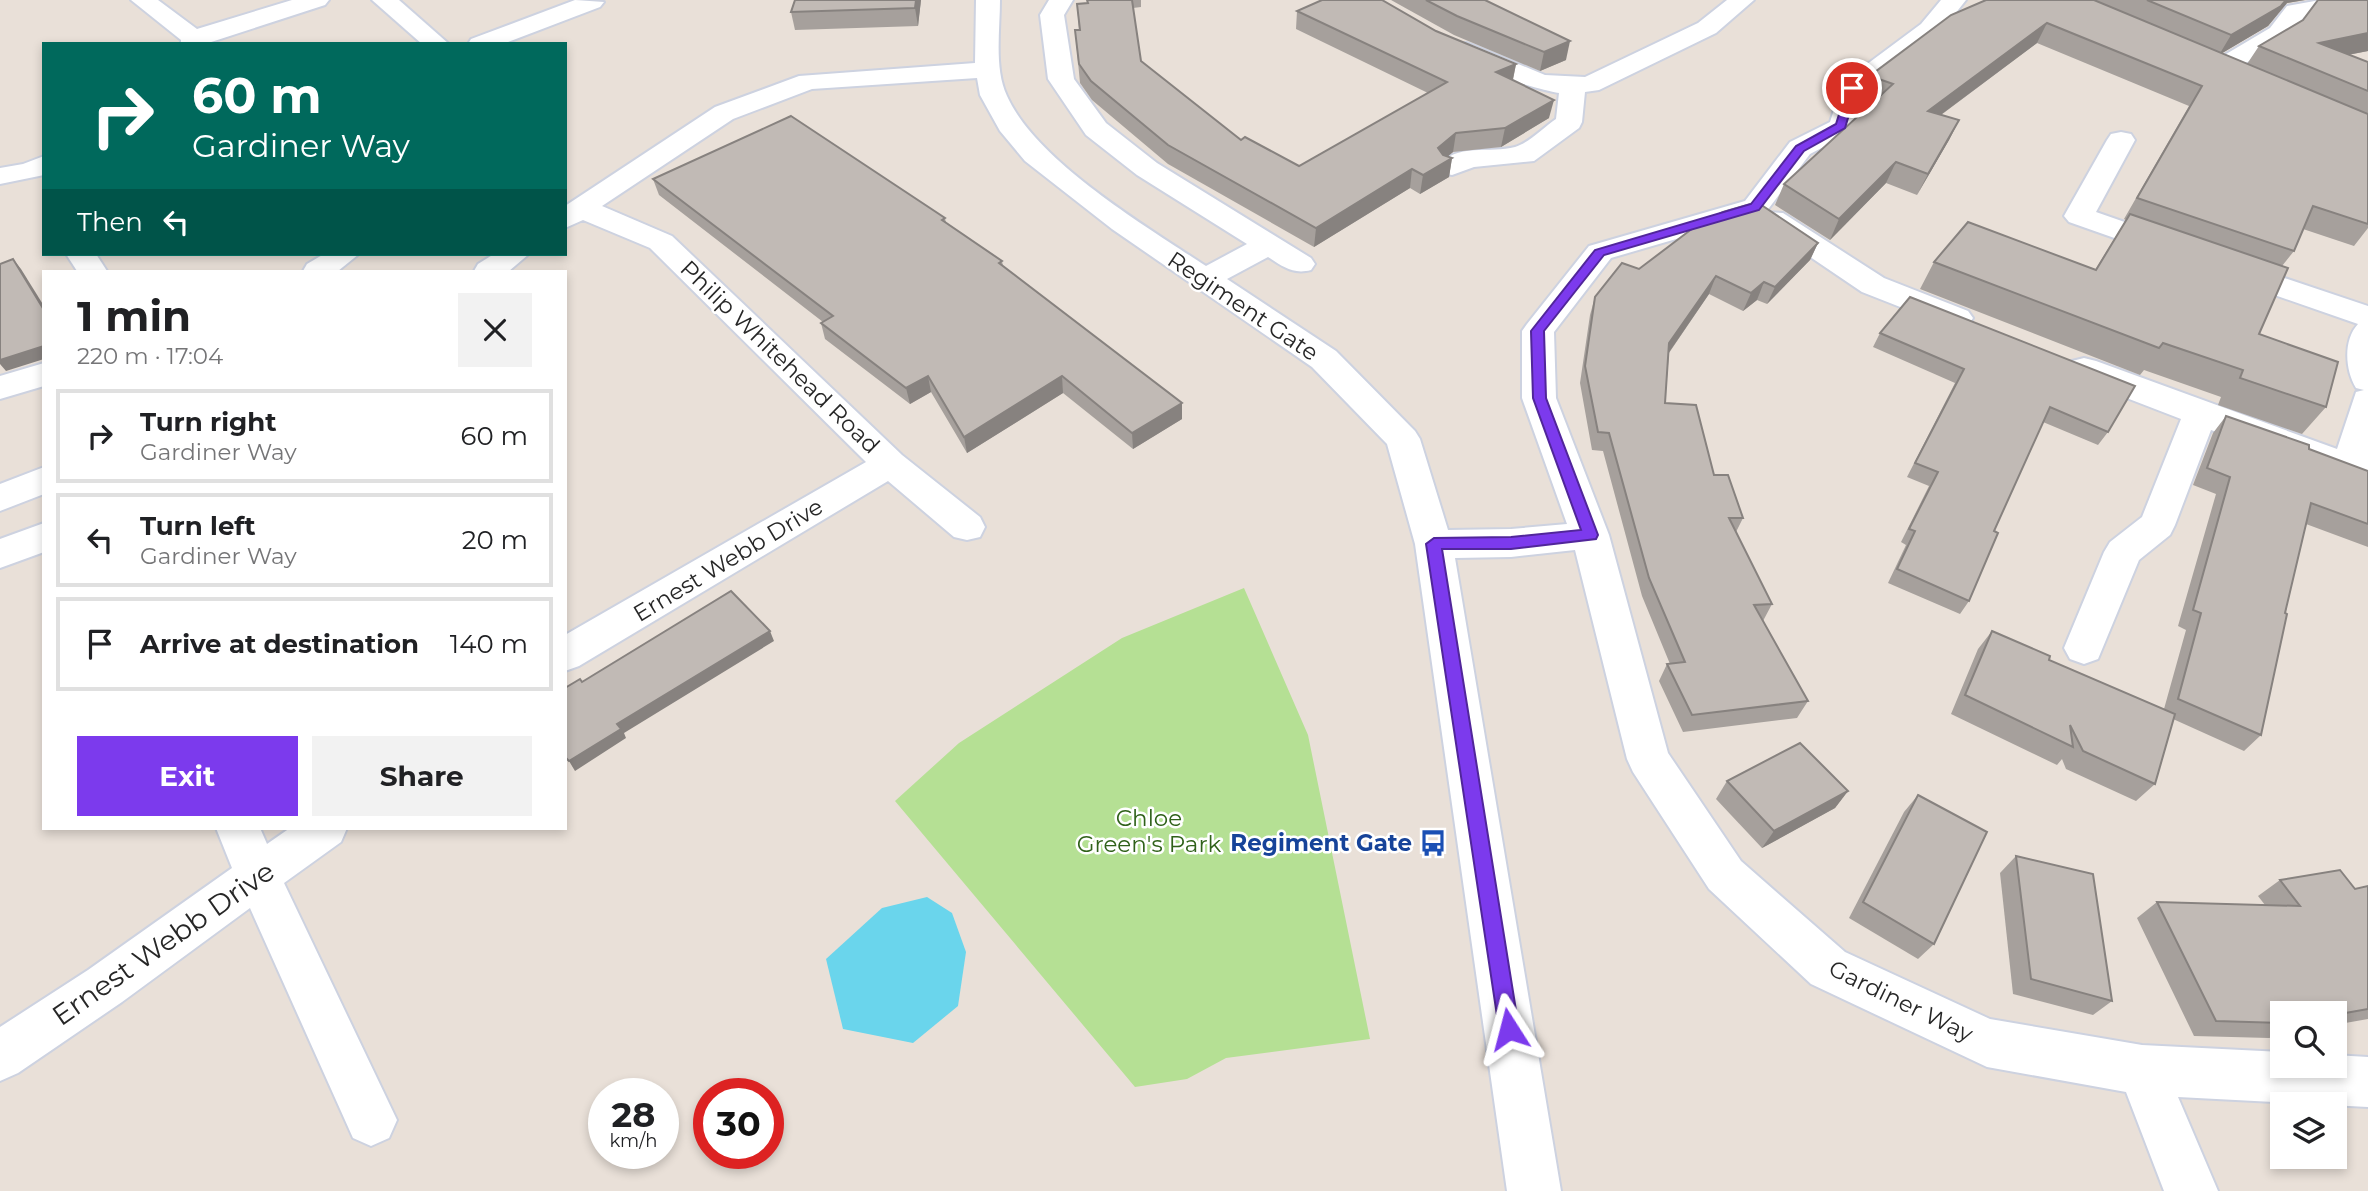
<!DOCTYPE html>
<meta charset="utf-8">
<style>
:root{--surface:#fff;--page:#f2f2f2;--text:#202124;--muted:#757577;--line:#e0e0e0;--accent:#7c3aed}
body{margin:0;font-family:Montserrat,sans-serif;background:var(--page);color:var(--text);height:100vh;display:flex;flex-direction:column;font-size:26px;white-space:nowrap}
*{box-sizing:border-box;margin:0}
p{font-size:23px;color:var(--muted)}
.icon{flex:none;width:38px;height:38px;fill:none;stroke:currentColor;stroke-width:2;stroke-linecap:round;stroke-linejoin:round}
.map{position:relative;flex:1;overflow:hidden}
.panel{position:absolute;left:42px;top:270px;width:525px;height:560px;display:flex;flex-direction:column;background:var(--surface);border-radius:0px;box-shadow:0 4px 10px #0003}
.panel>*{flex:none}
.hud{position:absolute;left:42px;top:42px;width:525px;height:214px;border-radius:0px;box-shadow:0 4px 10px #0003;background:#00695c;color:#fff;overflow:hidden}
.controls{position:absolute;left:2270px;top:1001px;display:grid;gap:14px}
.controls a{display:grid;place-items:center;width:77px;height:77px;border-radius:0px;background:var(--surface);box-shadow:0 4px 10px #0003;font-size:35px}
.speed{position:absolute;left:588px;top:1078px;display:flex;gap:14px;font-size:35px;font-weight:700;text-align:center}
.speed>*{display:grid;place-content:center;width:91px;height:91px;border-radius:50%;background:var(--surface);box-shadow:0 4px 10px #0003;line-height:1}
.speed small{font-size:18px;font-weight:400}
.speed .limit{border:10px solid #d22;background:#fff;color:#111}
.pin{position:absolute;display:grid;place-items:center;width:60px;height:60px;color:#fff;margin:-30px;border:4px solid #fff;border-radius:50%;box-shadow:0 2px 7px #0007}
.me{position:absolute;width:77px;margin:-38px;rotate:351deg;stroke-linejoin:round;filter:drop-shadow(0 0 5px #0008)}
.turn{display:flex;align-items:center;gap:24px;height:147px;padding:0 35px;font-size:32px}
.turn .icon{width:91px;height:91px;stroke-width:2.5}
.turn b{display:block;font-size:49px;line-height:60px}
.then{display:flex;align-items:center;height:66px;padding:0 35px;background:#0003;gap:14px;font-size:26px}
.round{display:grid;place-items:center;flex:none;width:74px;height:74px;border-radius:0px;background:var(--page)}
.summary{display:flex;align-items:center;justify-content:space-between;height:119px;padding:0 35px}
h1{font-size:42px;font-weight:700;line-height:52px}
.action{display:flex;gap:14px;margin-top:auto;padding:14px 35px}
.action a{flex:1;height:80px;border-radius:0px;background:var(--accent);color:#fff;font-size:28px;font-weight:700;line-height:80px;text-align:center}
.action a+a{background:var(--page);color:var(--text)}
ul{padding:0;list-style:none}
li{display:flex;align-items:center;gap:21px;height:94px;margin:0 14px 10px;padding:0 21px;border:4px solid var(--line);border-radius:0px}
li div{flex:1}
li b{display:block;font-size:26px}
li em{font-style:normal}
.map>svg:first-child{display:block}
.green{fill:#b5e094}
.water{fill:#6ad5ec}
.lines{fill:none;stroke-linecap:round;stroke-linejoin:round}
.minor-casing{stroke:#cdd2e0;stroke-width:4}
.minor{fill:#fff;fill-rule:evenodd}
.wall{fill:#a6a09c}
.shaded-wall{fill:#87827f}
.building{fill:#c1bab5;stroke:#87827f;stroke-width:2}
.route{fill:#7c3aed;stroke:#51269a;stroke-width:2}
.labels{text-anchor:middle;stroke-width:5;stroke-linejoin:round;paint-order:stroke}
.street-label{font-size:23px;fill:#272727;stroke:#fff}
.park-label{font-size:23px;fill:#2f6119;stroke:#fff}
.transit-label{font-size:23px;font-weight:bold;fill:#164399;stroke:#fff;text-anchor:end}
.near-street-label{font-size:28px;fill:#272727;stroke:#fff}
</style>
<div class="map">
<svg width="2368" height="1191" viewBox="0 0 2368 1191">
<rect width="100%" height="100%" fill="#e9e0d8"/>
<!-- green -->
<path class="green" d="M1244,588l64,147 62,304 -144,19 -39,21 -52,8 -240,-286 64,-58 163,-105z"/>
<!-- water -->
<path class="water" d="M927,897l25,16 14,39 -8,54 -45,37 -70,-14 -17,-70 56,-51z"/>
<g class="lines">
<defs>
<g id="minor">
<path d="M131,0h27l39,29 95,-29h37l-4,5 -120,39h-24v-4z"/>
<path d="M372,0h27l50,44h-27z"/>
<path d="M575,0l29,2 -4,5 -97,37h-35l3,-5z"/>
<path d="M976,0h24c0,30 -6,69 7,96 29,65 140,131 199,170l41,-22 -110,-69 -51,-40 -38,-56 -8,-64 9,-15h24l-9,15 10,64 32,44 51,40 154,95 4,6 -4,6c-18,5 -29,-4 -43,-13l-41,22 109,72 79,80 5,8 28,91 63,-1 56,-5 -45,-126v-67l5,-7 62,-78 156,-45 45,-59 40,-20 13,-40 78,-58 20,-24h25l-27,34 -75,57 -12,41 -42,22 -44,58 17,1 101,65 84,33 5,7 -5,7 -11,3 -11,-3 -84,-33 -99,-67 -5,-6 4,-5 -151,44 -57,74 2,66 53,137 59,218 73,108 104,91 145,67 152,26 140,7v14h52v-11l34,2v50l-190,-10 40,94h-54l-38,-99 -139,-25 -176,-83 -102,-95 -76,-117 -6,-13 -52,-209 -64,7 -56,1 106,633h-54l-92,-647 -28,-100 -75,-77 -200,-138 -87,-68 -25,-30 -20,-36 -3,-17 -165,11 -79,30 -131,87 70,30 230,219 78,62 5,10 -5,10 -13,3 -13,-3 -66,-56 -309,185 -14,5v-36l301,-173 -216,-214 -67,-28 -18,8v-22l150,-99 84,-31 176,-13z"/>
<path d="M1727,0h27l-38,33 -117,57 -14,2 -3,30 -3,6 -45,33 -60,6 -22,8 -10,-2 -4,-6c17,-25 53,-13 77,-20 14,-4 29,-20 41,-28l3,-26c-23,-4 -93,-24 -106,-42l4,-5 9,-3 9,3 70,29 40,2 113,-54z"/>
<path d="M2320,0l16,1 4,5 -4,5 -32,6 -16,21 -59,35 -9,3 -9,-3 -4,-5 4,-5 59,-35 17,-22z"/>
<path d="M2121,132l10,2 4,6 -39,72 83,29 4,6 -4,6 -11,3 -11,-3 -88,-31 -5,-6 43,-76 4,-6z"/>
<path d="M44,156v19l-44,9v-16l23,-4z"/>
<path d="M66,254h30l11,17h-30z"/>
<path d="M324,254h35l-21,17h-35l4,-7z"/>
<path d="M494,254h35l-20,17h-35l4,-7z"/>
<path d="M2231,260l137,46v180l-157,-56 -36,95 -5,10 -31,25 -41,99 -14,5 -14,-5 -6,-11 40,-96 6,-10 32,-25 39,-98 -109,-42 -4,-8 4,-8 12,-3 12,3 241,88 19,-57 8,-2 -8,-2c-11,-18 -13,-48 2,-64l-138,-48 -4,-7 4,-7z"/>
<path d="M44,363v23l-44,13v-23z"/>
<path d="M44,467v27l-44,17v-27z"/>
<path d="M44,523v29l-44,16v-29z"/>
<path d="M216,828h44l7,16 23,-16h57l-6,14 -57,41 113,237 -8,18 -18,8 -18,-8 -103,-230 -128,94 -104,71 -18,8v-54l88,-57 144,-102z"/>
</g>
</defs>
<!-- minor casing -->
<use href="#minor" class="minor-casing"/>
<!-- minor -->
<use href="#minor" class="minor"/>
</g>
<!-- wall -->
<g class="wall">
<path d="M795,0h126l-3,26 -123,4 -4,-18z"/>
<path d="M1087,0h54v7l-8,1 8,53 100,79 58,26 129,-73 -132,-64 1,-18 139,20 80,33 -3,16 36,38 -48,29 -48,5 -6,5 5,1 -3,19 -29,17 -10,-6 -96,59 -146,-83 -76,-64 -12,-17 -5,-53h4l-2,-26 10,-1z"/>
<path d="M1391,0h94l81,60 -26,11 -86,-36z"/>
<path d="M1986,0h319l-18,3 -19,23 -46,27 25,11 12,-18 109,-46v51l-20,4 20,7v166l-14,18 -51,-17 -9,22 -12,15 -23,68 67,73 -24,27 -84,-29 3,-8 -77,-27 -4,5 -220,-86 14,-27 161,8 31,-50 -2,-1 65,-113 -152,-63 -96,72 18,5 -10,20 -32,55 -31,-12 -56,57 -55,-35 9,-21 91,-83 -10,-3 10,-26z"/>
<path d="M653,179l292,39 1,5 56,38 1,5 179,137v16l-49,30 -70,-56 -96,60 -36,-61 -21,12 -85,-65 -4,-16 2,-1 -164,-127z"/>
<path d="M1818,243l-8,17 -43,44 -10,-4 -14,11 -34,-17 -40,59 -4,50 78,115 -7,14 36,72 -9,17 45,80 -11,17 -114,14 -24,-51 8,-17h3l-28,-68 -39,-145 -11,-1 -12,-67 10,-68 5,-18 44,-28z"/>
<path d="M1880,333l228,99 -10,13 -55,-23 -49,109 -25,70 -9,13 -72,-31 18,-38 -5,-3 28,-56 -22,-9 48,-94 -82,-36z"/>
<path d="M2226,416l83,33 59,22v76l-62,-23 -21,89 -24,122 -17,16 -71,-32 -18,65 -19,17 -70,-32 -4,-10 -5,6 -106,-51 27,-65 14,-18 57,29 115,49 22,-79 -8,-4 38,-132 -23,-9 20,-52z"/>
<path d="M1727,781l121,10 -13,17 -73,40 -46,-49z"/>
<path d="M1918,795l16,149 -16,15 -69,-41 55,-106z"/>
<path d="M2016,856l96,145 -19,14 -80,-21 -13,-121z"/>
<path d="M2280,880l75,9 13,-3v133l-34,6v-12h-52v23l-13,2 -75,-2 -57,-118 20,-16 108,3 -7,-9z"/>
</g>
<!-- shaded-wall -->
<g class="shaded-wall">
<path d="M916,0h5l-3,26 -3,-18z"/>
<path d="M2286,0h19l-18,3 -19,23 -49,29 12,-20z"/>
<path d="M2047,23l-10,20 -118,88 9,-20z"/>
<path d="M2368,33v18l-63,12 14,-20z"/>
<path d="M1570,41l-4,19 -26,11 4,-19z"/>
<path d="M1516,64l-4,19 -16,-11z"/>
<path d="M1554,100l-5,18 -48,29 4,-19z"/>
<path d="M1959,120l-10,20 -32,55 11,-21z"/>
<path d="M1456,133l-3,19 -18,15 3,-19z"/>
<path d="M1452,158l-3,19 -29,17 3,-19z"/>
<path d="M1896,162l-10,21 -56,57 9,-21z"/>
<path d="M1412,169l-2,19 -96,59 2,-19z"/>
<path d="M1818,243l-8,17 -43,44 8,-17z"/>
<path d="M13,259l8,10 23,37v4z"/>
<path d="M1716,276l-7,18 -46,67 6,-18z"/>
<path d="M1764,282l-7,18 -14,11 8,-18z"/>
<path d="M44,346v13l-38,12 -6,-7v-4z"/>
<path d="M928,376l3,16 -21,12 -4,-16z"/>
<path d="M1062,376l1,17 -96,60 -3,-16z"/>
<path d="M1182,403v16l-49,30 -1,-16z"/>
<path d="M770,631l4,10 -150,92 2,5 -51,33 -6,-10 48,-37z"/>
<path d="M1848,791l-13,17 -73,40 12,-17z"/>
</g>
<!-- building -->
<g class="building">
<path d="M795,0h121l-1,8 -124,4z"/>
<path d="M1087,0h45l9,61 100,79 4,-3 54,29 148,-84 -150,-71 25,-11h60l54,31 80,33 -20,8 58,28 -49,28 -49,5 -18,15 5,7 9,3 -29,17 -11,-6 -96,59 -148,-83 -77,-64 -12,-17 -4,-34h5l-3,-26 11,-1z"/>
<path d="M1426,0h59l85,41 -26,11 -87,-36z"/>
<path d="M1986,0h108l274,114v110l-55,-18 -19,45 -157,-53 65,-112 -155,-63 -119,88 31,9 -31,54 -32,-12 -57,57 -55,-35 109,-100 -20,-7 2,-5 76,-57z"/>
<path d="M2147,0h139l-5,6 -50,29z"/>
<path d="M2318,0h50v33l-49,10 49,19v29l-109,-45 44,-26z"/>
<path d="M791,116l154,102 -3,2 60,41 -3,2 183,140 -50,30 -70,-57 -98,61 -36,-61 -22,12 -85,-65 12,-7 -180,-137z"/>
<path d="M1757,202l61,41 -43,44 -11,-5 -13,11 -35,-17 -47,67 -4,60 31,2 18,70h14l15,43h-14l43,86 -18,1 54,96 -116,14 -25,-51 18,-2 -36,-84 -40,-145 -11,-1 -13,-66 10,-69 27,-34 17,6 58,-44 26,-13z"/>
<path d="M2130,214l158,54 -29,66 79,28 -12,45 -86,-29 3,-8 -80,-27 -4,5 -225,-86 34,-40 128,48z"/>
<path d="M13,259l31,51v36l-44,14v-96z"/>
<path d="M1910,297l225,89 -27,46 -58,-25 -56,124 4,2 -29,68 -72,-32 18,-38 -6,-2 29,-57 -23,-9 49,-94 -84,-36z"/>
<path d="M2226,416l83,29v4l59,22v53l-57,-21 -26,110 2,1 -26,121 -83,-36 23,-86 -8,-3 37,-133 -23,-9z"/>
<path d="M731,591l39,40 -153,93 4,5 -52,32 -4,-4v-69l15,-9 2,3z"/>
<path d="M1992,631l58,25 -1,4 126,54 -20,70 -72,-33 -13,-26 3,22 -108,-52z"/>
<path d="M1800,743l48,48 -74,40 -47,-50z"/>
<path d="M1918,795l69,37 -53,112 -71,-42z"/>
<path d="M2016,856l77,18 19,127 -81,-22z"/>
<path d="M2340,870l15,19 13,-3v123l-34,6v-2h-52v10l-66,-2 -59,-119 143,4 -20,-26z"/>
</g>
<!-- route -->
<path class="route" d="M1848,86l9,2 -12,40 -41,23 -45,59 -155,45 -60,76 2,67 52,137 -2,4 -85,10h-69l77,480 -3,7 -7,3 -8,-3 -2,-7 -73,-485 8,-6 77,-1 70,-7 -48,-132 -2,-67 64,-81 156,-46 45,-58 40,-22z"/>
<!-- icons -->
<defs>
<symbol id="bus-bare" viewBox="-9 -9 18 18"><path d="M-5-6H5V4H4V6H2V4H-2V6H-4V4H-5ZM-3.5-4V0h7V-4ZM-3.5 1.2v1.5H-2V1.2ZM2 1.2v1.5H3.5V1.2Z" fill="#1a4fb4" stroke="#fff" stroke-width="2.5" paint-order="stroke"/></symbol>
</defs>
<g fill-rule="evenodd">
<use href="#bus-bare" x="1414" y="824" width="38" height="38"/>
</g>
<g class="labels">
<!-- street labels -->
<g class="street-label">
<text transform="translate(1243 306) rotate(34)" y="8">Regiment Gate</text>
<text transform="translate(780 357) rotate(44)" y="8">Philip Whitehead Road</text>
<text transform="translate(728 560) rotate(-31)" y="8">Ernest Webb Drive</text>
<text transform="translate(1901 1001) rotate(26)" y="8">Gardiner Way</text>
</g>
<!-- park labels -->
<g class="park-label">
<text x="1149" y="826">Chloe<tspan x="1149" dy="26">Green's Park</tspan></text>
</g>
<!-- transit labels -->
<g class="transit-label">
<text x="1412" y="851">Regiment Gate</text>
</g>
<!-- near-street labels -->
<g class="near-street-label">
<text transform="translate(163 943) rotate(-35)" y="10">Ernest Webb Drive</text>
</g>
</g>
</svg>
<div class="controls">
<a><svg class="icon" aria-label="search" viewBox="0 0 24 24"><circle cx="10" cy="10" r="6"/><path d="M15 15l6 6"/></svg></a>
<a><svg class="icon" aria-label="layers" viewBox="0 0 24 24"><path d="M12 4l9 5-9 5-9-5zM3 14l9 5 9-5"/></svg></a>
</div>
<div class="speed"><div>28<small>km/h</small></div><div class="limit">30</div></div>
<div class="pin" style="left:1852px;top:88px;background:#d93025"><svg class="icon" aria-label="arrive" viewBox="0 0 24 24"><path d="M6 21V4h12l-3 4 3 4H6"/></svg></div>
<svg class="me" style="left:1509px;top:1029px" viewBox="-20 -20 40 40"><path d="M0-17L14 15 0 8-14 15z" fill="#7c3aed" stroke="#fff" stroke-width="4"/></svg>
<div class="hud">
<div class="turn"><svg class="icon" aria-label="right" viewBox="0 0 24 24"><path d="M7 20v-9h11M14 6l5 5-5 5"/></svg><div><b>60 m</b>Gardiner Way</div></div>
<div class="then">Then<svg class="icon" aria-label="left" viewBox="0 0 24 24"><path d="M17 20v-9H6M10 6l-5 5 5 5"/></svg></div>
</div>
<section class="panel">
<div class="summary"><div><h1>1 min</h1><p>220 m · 17:04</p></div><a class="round"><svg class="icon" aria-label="close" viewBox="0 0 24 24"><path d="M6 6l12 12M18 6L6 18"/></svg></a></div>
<ul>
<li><svg class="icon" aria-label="right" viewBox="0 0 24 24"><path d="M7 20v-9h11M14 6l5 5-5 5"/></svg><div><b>Turn right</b><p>Gardiner Way</p></div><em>60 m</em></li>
<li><svg class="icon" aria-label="left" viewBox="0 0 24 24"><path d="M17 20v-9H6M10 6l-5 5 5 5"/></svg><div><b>Turn left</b><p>Gardiner Way</p></div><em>20 m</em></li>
<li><svg class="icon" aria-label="arrive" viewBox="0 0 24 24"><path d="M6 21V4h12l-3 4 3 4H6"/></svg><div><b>Arrive at destination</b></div><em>140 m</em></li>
</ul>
<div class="action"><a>Exit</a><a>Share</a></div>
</section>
</div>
